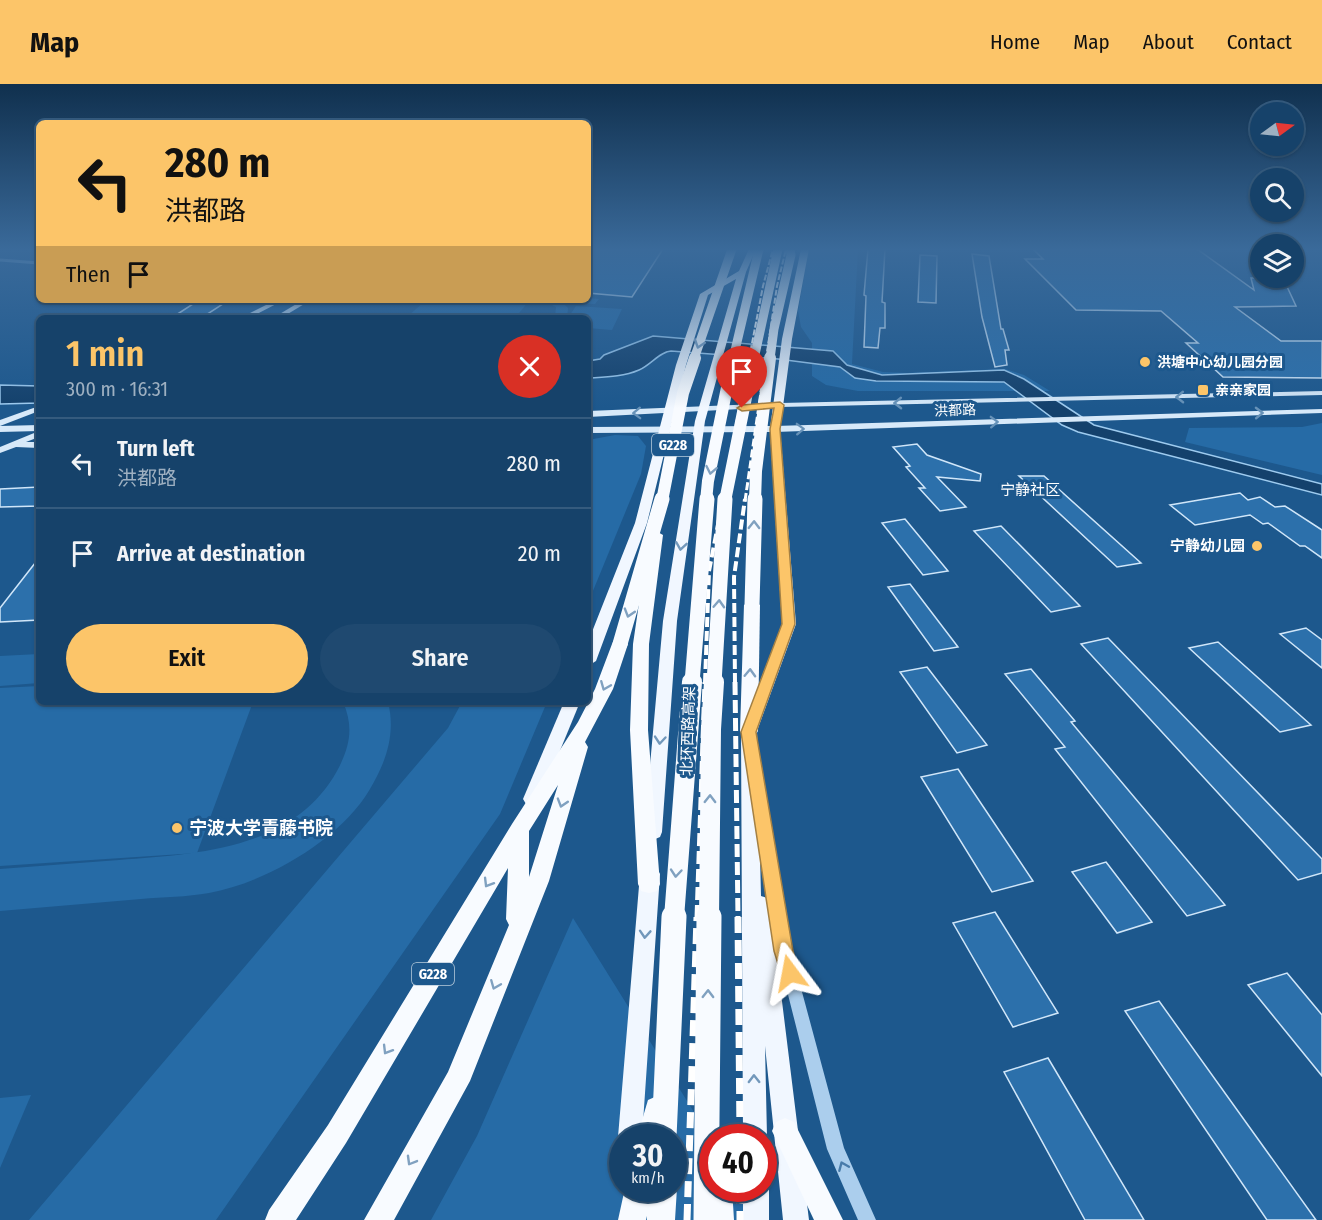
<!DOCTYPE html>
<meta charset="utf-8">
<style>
:root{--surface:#16426a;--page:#1f4970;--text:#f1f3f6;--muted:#9eb0c1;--line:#355b7e;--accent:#fcc569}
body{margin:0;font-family:"Fira Sans Condensed","Noto Sans SC",sans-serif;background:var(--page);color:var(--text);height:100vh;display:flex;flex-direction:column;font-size:22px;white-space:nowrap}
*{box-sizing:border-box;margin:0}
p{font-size:20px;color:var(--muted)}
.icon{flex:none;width:33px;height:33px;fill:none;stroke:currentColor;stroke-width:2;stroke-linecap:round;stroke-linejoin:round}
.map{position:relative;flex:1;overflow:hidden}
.details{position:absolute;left:36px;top:231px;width:555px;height:390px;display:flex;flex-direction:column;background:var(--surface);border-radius:9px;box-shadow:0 2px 4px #0004,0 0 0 2px var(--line)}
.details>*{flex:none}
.banner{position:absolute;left:36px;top:36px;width:555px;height:183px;border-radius:9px;box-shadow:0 2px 4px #0004,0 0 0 2px var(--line);background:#fcc569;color:#111;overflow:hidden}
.needle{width:39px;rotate:75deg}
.buttons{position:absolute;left:1250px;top:18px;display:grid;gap:12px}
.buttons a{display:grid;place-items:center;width:54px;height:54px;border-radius:50%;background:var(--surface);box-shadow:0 2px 4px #0004,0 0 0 2px var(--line);font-size:30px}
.speed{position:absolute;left:609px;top:1040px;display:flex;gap:12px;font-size:30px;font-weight:700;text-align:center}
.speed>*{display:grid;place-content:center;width:78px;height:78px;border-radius:50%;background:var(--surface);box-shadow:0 2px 4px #0004,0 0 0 2px var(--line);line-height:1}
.speed small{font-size:15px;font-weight:400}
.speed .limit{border:9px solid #d22;background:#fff;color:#111}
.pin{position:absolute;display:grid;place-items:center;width:51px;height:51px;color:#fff;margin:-62px -26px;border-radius:50% 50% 50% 0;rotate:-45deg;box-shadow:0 0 6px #0007}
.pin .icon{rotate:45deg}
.me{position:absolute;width:66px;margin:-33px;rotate:347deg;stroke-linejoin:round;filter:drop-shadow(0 0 4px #0008)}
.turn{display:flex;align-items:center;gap:21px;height:126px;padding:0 30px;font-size:27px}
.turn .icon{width:78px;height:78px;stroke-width:2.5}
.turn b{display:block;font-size:42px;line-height:51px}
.then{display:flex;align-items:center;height:57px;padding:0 30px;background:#0003;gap:12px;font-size:22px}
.round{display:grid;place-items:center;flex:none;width:63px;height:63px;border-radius:32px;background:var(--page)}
.head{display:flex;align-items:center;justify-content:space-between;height:102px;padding:0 30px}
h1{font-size:36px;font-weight:600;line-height:45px;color:var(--accent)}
.cta{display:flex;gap:12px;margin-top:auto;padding:12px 30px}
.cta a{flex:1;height:69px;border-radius:36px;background:var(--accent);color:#111;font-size:24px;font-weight:600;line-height:69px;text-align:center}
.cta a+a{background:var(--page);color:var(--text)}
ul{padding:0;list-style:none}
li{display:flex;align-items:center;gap:18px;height:90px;padding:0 30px;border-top:2px solid var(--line)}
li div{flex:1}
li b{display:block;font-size:22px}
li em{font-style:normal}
header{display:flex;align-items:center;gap:36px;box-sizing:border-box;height:84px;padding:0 30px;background:var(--accent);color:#111}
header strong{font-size:28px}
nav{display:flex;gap:33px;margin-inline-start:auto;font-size:21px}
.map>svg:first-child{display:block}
.green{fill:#266ba6;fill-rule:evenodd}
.water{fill:#14416c;stroke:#9ecbef;stroke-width:1.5}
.building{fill:#2c70ab;stroke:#d0e6f9;stroke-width:1.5}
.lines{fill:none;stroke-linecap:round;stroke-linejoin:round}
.minor{stroke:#abceed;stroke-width:3}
.tertiary{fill:#abceed;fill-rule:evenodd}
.secondary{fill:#d7e9f9;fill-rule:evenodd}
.primary{fill:#f1f7ff;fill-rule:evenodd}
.trunk{fill:#f8fbff;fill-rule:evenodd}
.rail-far4{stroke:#fff;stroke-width:2;stroke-dasharray:6 2;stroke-linecap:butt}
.rail-far3{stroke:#fff;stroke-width:3;stroke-dasharray:8 3;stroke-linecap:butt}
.rail-far2{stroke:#fff;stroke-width:4;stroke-dasharray:10 4;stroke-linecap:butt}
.rail-far1{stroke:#fff;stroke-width:5;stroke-dasharray:13 5;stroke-linecap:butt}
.rail{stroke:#fff;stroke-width:7;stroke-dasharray:16 7;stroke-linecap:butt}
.trunk-bridge-far4{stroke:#f8fbff;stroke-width:9}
.trunk-bridge-far3{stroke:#f8fbff;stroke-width:12}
.trunk-bridge-far2{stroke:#f8fbff;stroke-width:15}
.trunk-bridge-far1{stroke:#f8fbff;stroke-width:20}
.trunk-bridge{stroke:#f8fbff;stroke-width:25}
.oneway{stroke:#80a1c0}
.oneway2{stroke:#6792b8}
.oneway3{stroke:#7298bb}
.oneway4{stroke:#487baa}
.route{fill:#fcc569;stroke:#a48044;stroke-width:1.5}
.poi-dot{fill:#fcc569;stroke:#1d588d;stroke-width:2}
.labels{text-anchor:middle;stroke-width:6;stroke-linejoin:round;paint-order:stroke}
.far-poi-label{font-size:14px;font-weight:bold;fill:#fff;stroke:#1d588d;text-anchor:start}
.far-street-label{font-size:14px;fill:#fff;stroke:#1d588d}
.shield{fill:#1d588d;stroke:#bbcddd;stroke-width:1.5}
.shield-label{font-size:14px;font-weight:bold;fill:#fff}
.far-quarter-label{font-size:15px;fill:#fff;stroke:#1d588d}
.poi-label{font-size:15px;font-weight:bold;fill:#fff;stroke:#1d588d;text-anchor:end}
.street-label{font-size:15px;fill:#fff;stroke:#1d588d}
.near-poi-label{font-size:18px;font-weight:bold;fill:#fff;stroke:#1d588d;text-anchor:start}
</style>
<header>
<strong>Map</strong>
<nav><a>Home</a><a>Map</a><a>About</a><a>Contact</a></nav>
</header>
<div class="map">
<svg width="1322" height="1136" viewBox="0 0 1322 1136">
<rect width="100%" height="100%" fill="#1d588d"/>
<!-- green -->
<g class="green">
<path d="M809,165h49l-6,115 31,8 24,1 98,-4 19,6 26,16h-192l-32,-6 -14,-9v-33l-11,-16 -3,-16z"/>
<path d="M588,214l11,1 -4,5 -33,-2 6,6 -1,10h-12l1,-11 -14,-7h46z"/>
<path d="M426,216h92l11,1 -14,17h-109z"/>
<path d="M576,222l46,3 -10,21 -24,-2v-10h-20z"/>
<path d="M1322,339v52l-137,-33 4,-14 113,-1z"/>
<path d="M615,351l23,1 8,10 -5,28 -53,129v-163z"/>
<path d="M39,570v29l-39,3v-30z"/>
<path d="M39,602v16h214l-56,151 -197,13v-178z"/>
<path d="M343,618h45c8,32 -2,60 -18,87 -30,51 -103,93 -161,104 -22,4 -46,4 -68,6 -47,4 -94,8 -141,12v-42c40,-3 79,-6 119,-9 78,-6 174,-10 218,-89 13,-24 17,-44 6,-69z"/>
<path d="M462,618h85l-47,112 -284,406h-187l419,-492z"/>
<path d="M573,834l139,223v47h30l20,32h-331l46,-84zM622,1053h52v51h-52z"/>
<path d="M31,1011l-31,73v-70z"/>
</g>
<!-- water -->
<g class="water">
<path d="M653,252l180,15 14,14 35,10 122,-5 20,9 70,46 228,59v11l-244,-63 -16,-7 -58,-43 -128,-1 -21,-3 -15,-11 -62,-8 -107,-8c-12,1 -20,14 -32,19 -16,7 -34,7 -51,8v-17l12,-2 4,-4z"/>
<path d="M0,301l39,1v17l-39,1z"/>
</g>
<!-- building -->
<g class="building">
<path d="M588,165h75l-31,48 -44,-4z"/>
<path d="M868,165h17l-3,53 3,1v25h-5l-2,20 -14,-1 2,-51 -2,-1z"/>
<path d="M1033,165h164l57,41 -3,-12h32l13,28 -61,1 46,34h41v37l-99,-1 -37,-34h12l-37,-32 -85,-1 -51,-51h18z"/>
<path d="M972,170l17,2 12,73h2l6,21h-4l2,15 -12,2 -13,-50z"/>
<path d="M920,171l17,1 -1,47 -18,-1z"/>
<path d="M199,216h30l-26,17 -27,-2z"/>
<path d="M917,360l10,11 54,19 -1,7 -43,-4 29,30 -26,4 -21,-23h6l-19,-21 4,-1 -17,-19z"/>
<path d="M1019,392h25l97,87 -24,4z"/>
<path d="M39,403v19l-39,1v-18z"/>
<path d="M1240,409l8,7 12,-3 15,10 10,-1 37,24v28l-17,-12h-5l-32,-23 -5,1 -13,-9 -55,10 -25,-20z"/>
<path d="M905,435l43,52 -25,4 -41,-52z"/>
<path d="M1001,442l79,80 -29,6 -77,-81z"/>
<path d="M39,474v62l-39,2v-14z"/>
<path d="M910,500l48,63 -24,4 -46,-64z"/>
<path d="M1306,544l16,12v28l-42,-34z"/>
<path d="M1108,554l214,221v14l-24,7 -217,-236z"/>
<path d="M1218,558l93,83 -31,7 -91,-84z"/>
<path d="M927,583l60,78 -30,8 -57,-81z"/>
<path d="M1031,585l44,52 -4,1 154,183 -38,11 -132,-167 10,-2 -60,-73z"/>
<path d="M958,685l75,112 -41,11 -71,-115z"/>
<path d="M1106,778l46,60 -35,11 -45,-61z"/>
<path d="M995,828l63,101 -45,14 -60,-104z"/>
<path d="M1287,889l35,42v61l-74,-91z"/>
<path d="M1159,917l157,219h-49l-142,-209z"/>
<path d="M1048,974l96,162h-59l-81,-148z"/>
</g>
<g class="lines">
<!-- minor -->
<path class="minor" d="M0,176l39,3"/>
<!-- tertiary -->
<path class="tertiary" d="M756,691l4,2 2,3 29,171 53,197 32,72h-18l-31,-71 -50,-198 -27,-171 2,-3z"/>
<!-- secondary -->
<g class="secondary">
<path d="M276,216h8l-35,18h-9z"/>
<path d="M303,216h8l-30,18h-8z"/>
<path d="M1322,307v4l-542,12 -192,10v-6l192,-8z"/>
<path d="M39,322v5l-39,15v-6z"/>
<path d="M1322,325v4l-547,19 -187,1v-6l187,-1z"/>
<path d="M39,341v6l-39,1v-6z"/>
<path d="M39,347v6l-13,5h13v6l-23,-1 -16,6v-6z"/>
</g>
<!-- primary -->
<g class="primary">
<path d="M749,165h7l-10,23 -41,149 -28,200 -15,211 -2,5 -7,3 -7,-3 -2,-5 19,-211 32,-200 41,-142 -28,16 -22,70 -39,158 -51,138 -8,5v-24l47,-119 41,-158 24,-71 39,-23z"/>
<path d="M801,165h8l-17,90 -12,90 16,195 -39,107 4,165 6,2 3,6 39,316h-26l-18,-174 2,91 -3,9v-9h-21l-2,-406 41,-107 -12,-195 12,-90z"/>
<path d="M564,618h16l-42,102 -6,2 -6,-2 -3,-5z"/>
<path d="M650,782l7,2 3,6 -18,263h-20v9l-4,-9 22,-263 3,-6z"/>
<path d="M764,1094l5,10v32h-26v-32h21z"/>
</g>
<!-- trunk -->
<g class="trunk">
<path d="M656,447l7,4 -14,109 -1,86 12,154 -3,7 -8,2 -8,-2 -3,-7 -8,-154 3,-86 16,-109z"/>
<path d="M752,516l8,5 -2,126 -3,5 -6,2 -6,-2 -3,-5 4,-126z"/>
<path d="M620,554l6,2 2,4 -15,45 -28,53 3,5 -39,134 -79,200 -76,139h-30l84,-148 61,-147 -3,-6 2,-51 -162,275 -50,77h-31l4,-10 59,-85 184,-301 66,-102 17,-33 17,-45 2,-4zM558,701l-29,92v-46z"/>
<path d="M657,1012l9,4 4,9 -7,28h-26l11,-37z"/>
<path d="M785,1034l9,4 49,98h-29l-42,-89 4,-9z"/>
<path d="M712,1092v12h20l2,32h-28l-2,-32 4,-10z"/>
<path d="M674,1096l3,8 -2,32h-28v-4l-1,4h-28l7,-32h49z"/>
</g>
<!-- rail-far4 -->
<g class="rail-far4">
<path d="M749,275l14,-73 10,-37"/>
<path d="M766,275l11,-73 9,-37"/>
</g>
<!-- rail-far3 -->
<g class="rail-far3">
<path d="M722,417l27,-143"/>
<path d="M745,417l21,-143"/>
</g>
<!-- rail-far2 -->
<g class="rail-far2">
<path d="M705,599l4,-112 14,-72"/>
<path d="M735,599l-1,-106 11,-78"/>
</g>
<!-- rail-far1 -->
<g class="rail-far1">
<path d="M735,598l3,236"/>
<path d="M697,834l8,-236"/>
</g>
<!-- rail -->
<g class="rail">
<path d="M738,833l2,220"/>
<path d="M740,1104v32"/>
<path d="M687,1136l10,-303"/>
</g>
<!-- trunk-bridge-far4 -->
<g class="trunk-bridge-far4">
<path d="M694,275l38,-110"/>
<path d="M733,275l26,-110"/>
<path d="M754,275l24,-110"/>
<path d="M770,275l4,-30 17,-74 -1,-6"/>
</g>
<!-- trunk-bridge-far3 -->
<g class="trunk-bridge-far3">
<path d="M662,417l21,-108 12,-35"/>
<path d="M706,417l2,-20 25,-123"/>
<path d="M725,417l29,-143"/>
<path d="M755,417l1,-30 14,-113"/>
</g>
<!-- trunk-bridge-far2 -->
<g class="trunk-bridge-far2">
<path d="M752,521l3,-106"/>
<path d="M620,560l42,-145"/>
<path d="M692,599l15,-184"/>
<path d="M714,599l11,-184"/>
</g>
<!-- trunk-bridge-far1 -->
<g class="trunk-bridge-far1">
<path d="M674,834l18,-236"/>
<path d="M709,834l2,-189 3,-47"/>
</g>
<!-- trunk-bridge -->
<g class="trunk-bridge">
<path d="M664,1053l10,-220"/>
<path d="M706,1136l3,-303"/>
</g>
</g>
<!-- one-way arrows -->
<defs><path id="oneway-chevron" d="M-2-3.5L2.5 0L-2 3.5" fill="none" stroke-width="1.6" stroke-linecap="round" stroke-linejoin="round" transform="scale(1.5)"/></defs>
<g class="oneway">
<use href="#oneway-chevron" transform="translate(699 260) rotate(108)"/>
<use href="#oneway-chevron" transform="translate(711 386) rotate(101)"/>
<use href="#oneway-chevron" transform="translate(754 441) rotate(-89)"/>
<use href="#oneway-chevron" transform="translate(719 520) rotate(-87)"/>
<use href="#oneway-chevron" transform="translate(629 529) rotate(107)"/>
<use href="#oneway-chevron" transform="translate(750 589) rotate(-88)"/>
<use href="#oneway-chevron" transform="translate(605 602) rotate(112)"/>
<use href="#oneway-chevron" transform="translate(710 715) rotate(-89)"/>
<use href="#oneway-chevron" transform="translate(562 719) rotate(107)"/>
<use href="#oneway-chevron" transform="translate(676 789) rotate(95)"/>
<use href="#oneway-chevron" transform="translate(488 799) rotate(121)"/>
<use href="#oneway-chevron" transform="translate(495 901) rotate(112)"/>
<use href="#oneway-chevron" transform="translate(708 910) rotate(-89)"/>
<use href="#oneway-chevron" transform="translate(387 966) rotate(121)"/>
<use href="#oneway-chevron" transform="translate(411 1077) rotate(120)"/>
</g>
<g class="oneway2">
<use href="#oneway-chevron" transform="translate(1180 313) rotate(179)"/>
<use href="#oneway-chevron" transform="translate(898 319) rotate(179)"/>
<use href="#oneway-chevron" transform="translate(637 329) rotate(178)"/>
<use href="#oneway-chevron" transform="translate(1259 329) rotate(-1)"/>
<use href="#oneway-chevron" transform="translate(994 338) rotate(-2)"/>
<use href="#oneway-chevron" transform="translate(800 345) rotate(-2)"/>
</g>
<g class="oneway3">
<use href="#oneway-chevron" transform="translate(681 462) rotate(99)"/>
<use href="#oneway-chevron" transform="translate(660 656) rotate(95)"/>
<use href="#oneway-chevron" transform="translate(645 850) rotate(94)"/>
<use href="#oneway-chevron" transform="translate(754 995) rotate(-91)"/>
</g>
<use class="oneway4" href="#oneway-chevron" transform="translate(843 1082) rotate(-113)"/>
<!-- sky -->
<linearGradient id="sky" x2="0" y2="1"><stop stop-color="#10304e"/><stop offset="0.51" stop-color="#3a6a9a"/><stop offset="1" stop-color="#3a6a9a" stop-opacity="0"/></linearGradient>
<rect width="1322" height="324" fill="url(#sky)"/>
<!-- route -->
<path class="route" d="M780,318l4,3 -4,24 15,195 -39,108 37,219 6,22 -3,7 -6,2 -7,-2 -9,-29 -33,-219 41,-108 -12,-195 4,-21 -32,3 -5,-3 5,-3z"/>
<!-- markers -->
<g class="poi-dot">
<circle cx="1145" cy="278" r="6"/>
<rect x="1197" y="300" width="12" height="12" rx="3"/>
<circle cx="1257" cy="462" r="6"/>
<circle cx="177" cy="744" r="6"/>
</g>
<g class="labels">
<!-- far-poi labels -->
<g class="far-poi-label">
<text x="1157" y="283">洪塘中心幼儿园分园</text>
<text x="1215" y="311">亲亲家园</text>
</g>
<!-- far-street labels -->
<g class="far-street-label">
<text transform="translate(955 326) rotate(-2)" y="5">洪都路</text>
</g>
<!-- shield labels -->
<g class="shield">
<rect x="652" y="350" width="42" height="22" rx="4.5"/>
<rect x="412" y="879" width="42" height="22" rx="4.5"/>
</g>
<g class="shield-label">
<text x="673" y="366">G228</text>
<text x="433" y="895">G228</text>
</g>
<!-- far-quarter labels -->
<g class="far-quarter-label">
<text x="1030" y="411">宁静社区</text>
</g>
<!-- poi labels -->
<g class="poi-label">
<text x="1245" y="467">宁静幼儿园</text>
</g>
<!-- street labels -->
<g class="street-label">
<text transform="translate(688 647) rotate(-88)" y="5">北环西路高架</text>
</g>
<!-- near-poi labels -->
<g class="near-poi-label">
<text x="189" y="750">宁波大学青藤书院</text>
</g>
</g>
</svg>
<div class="buttons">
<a><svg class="needle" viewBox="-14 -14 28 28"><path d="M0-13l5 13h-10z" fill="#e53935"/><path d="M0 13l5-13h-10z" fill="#9eb0c1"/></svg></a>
<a><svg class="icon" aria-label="search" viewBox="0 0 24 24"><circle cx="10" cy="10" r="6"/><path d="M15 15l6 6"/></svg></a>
<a><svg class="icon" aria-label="layers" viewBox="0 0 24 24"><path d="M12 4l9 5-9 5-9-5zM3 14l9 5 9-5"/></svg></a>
</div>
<div class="speed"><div>30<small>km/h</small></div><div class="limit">40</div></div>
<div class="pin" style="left:742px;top:324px;background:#d93025"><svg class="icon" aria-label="arrive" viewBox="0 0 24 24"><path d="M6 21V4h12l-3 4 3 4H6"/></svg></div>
<svg class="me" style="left:790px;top:889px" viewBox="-20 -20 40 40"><path d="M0-17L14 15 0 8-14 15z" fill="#fcc569" stroke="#fff" stroke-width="4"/></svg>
<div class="banner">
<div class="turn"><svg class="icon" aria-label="left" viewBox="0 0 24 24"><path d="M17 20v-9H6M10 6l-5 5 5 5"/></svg><div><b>280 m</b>洪都路</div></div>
<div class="then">Then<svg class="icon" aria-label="arrive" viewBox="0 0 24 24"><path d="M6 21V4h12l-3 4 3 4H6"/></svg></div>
</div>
<section class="details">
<div class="head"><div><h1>1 min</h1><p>300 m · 16:31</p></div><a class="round" style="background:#d93025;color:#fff"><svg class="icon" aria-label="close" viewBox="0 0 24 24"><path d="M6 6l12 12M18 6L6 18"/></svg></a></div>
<ul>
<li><svg class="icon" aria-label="left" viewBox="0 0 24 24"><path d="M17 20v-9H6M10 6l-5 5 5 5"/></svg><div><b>Turn left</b><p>洪都路</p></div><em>280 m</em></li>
<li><svg class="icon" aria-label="arrive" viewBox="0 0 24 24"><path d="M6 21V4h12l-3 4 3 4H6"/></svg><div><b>Arrive at destination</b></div><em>20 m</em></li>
</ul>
<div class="cta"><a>Exit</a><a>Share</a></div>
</section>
</div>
